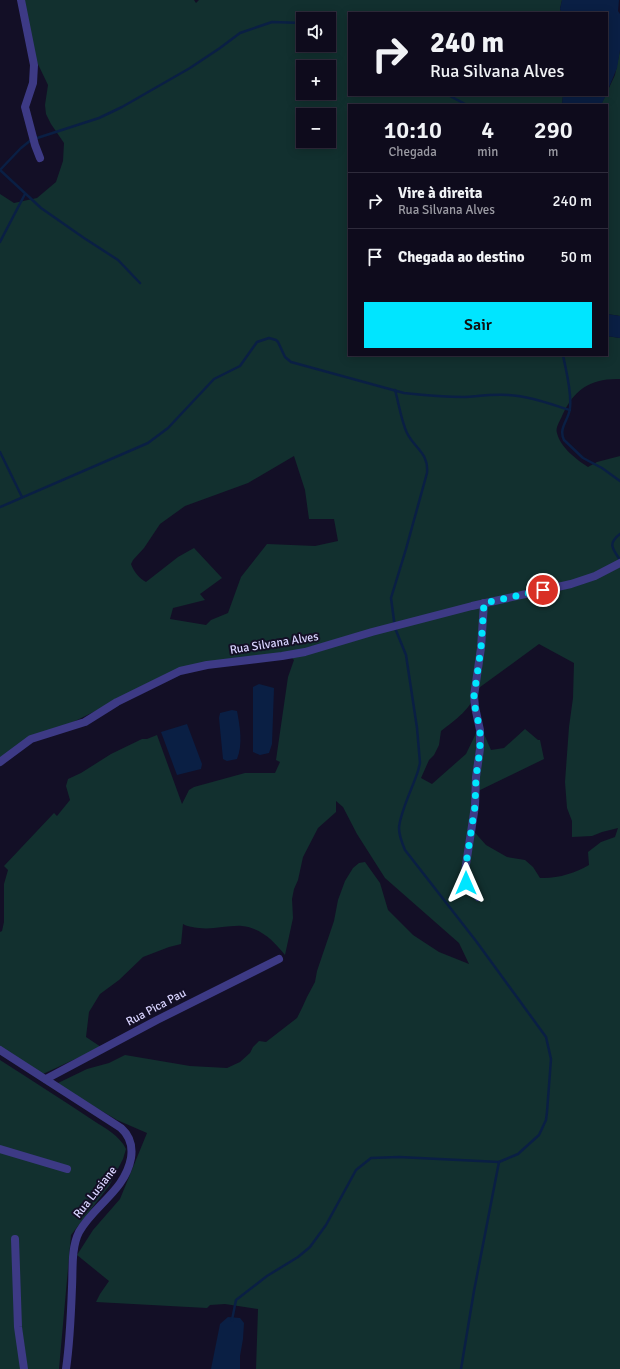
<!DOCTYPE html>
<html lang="pt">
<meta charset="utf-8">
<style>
:root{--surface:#0e0b1c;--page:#1c1929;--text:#f1f3f6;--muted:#9b9ba3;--line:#2e2b3b;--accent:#00e5ff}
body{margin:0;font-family:Signika,sans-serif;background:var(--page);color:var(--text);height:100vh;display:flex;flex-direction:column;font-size:15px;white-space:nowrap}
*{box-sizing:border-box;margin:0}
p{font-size:13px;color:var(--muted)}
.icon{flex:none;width:22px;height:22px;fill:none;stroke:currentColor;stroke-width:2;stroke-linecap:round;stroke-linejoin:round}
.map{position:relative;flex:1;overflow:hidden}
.details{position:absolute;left:348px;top:104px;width:260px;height:252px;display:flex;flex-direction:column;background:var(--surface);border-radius:0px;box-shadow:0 2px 10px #0003,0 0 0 1px var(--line)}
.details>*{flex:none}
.banner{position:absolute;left:348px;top:12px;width:260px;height:84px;border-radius:0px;box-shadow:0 2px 10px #0003,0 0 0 1px var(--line);background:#0e0b1c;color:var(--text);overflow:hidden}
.fabs{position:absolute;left:296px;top:12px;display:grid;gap:8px}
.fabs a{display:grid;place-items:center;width:40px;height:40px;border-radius:0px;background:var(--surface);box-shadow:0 2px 10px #0003,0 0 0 1px var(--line);font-size:20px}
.pin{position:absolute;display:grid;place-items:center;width:34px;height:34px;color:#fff;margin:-17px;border:2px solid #fff;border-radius:50%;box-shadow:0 1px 4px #0007}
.me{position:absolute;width:44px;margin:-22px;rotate:0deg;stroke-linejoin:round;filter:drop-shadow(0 0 3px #0008)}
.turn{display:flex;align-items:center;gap:14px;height:84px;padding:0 16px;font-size:18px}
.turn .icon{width:52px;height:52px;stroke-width:2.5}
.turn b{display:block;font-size:28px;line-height:34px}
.eta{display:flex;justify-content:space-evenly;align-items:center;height:68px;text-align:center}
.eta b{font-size:24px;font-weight:600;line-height:28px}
.primary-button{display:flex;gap:8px;margin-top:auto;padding:8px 16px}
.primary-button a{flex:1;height:46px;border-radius:0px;background:var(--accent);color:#111;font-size:16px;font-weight:600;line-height:46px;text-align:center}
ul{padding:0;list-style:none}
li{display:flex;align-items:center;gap:12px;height:56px;padding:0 16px;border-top:1px solid var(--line)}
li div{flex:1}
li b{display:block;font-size:15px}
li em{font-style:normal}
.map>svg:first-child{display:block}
.green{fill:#12302f;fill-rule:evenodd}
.water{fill:#0a1f44}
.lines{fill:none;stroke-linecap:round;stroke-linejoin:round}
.stream{stroke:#0a1f44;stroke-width:2.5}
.minor{stroke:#3d3a85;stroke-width:8}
.route{stroke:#00e5ff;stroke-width:7;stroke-dasharray:0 12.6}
.labels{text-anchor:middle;stroke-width:4;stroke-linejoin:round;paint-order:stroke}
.street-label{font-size:12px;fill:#d9d4ff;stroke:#130f26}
</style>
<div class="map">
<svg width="620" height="1369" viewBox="0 0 620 1369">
<rect width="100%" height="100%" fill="#130f26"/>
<!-- green -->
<g class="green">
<path d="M21,0h173l2,3 3,-3h363l-2,9 2,4h-213v82h214l-1,10h-213v250h258v-19l13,2v41c-29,-1 -46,10 -58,37 -2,5 -7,12 -5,17 3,14 20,27 31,34l9,-5 23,-6v913h-364l2,-60 -33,-5 -15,1 -3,3 -111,-6 4,-8 9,-13 -32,-26 16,-25 27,-31 27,-66 -30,-13 -61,-36 31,-15 22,-6 16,-8 65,11 37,2 13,-6 10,-9 3,-6 6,-6 7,1 31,-24 5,-10 5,-11 8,-15 2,-11 17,-50 4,-21 7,-19 8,-13 6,-5 6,-1 15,21 8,27 25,25 26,17 30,12 -10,-21 -74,-65 -28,-44 -14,-27 -7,-6v11l-18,16 -15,29 -5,23 -4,9 -2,10 1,19 -8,37c-11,-14 -24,-27 -43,-29 -14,-1 -29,4 -43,2 -6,-1 -11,-1 -16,-4l-2,20 -12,3 -26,10 -24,23 -19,14 -11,18 -3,25 15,10 -58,27 -43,-26v-116l2,-1 2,-9v-38l4,-14 -4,-4 50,-53 3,3 13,-16 -4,-14 2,-7 13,-6 30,-19 31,-15h5l10,-4 25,69 7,-14 5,-3 51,-14h30l5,-11 -4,-2 12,-83 6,-17 -3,-3 -84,6 -45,15 -107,53 -30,10 -25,21v-568l14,9 23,-5 19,-16 7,-21 1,-18 -13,-19 -5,-10 -1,-9 3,-20 -12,-25zM303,19h26v26h-26zM303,67h26v26h-26zM303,115h26v26h-26zM294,456l11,34 4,29h25l4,22 -23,5 -48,-2 -26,33 -13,36 -17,7 -5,5 -36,-6 3,-11 32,-8 -5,-6 22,-16 -28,-30 -16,9 -32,25c-7,-4 -12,-10 -15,-18l2,-4 11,-12 16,-24 25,-18 63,-23zM539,644l35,19 -1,35 -4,29 -4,55 2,26 5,13v16l20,-1 10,-4 16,-4 -3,9 -14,5 -13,10 1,13c-14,8 -32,14 -49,13l-7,-11 -8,-7 -18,-3 -21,-12 -16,-18 6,-35 68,-33 -4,-19h-2l-13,-11 -21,19 -13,2 -11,-25 -14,29 -34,30 -11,-6 8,-18 5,-5 5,-10 2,-14c14,-11 32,-23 35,-41z"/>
<path d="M620,50v266l-13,-2v-209h-6l14,-30z"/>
<path d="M0,1060c31,20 63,40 94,61 11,7 26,15 32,28l-3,10 -14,27 -38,49 -12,134h-59z"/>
</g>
<!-- water -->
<g class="water">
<path d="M562,0h57l-1,11 2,3v36l-3,18 -10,24v-79h-45l-2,-4z"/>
<path d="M563,95h43l-5,10h-39z"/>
<path d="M607,314l13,2v22l-13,-2z"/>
<path d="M259,684l15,4 -2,56 -3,9 -9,2 -7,-3v-65z"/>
<path d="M232,710l5,1c3,16 6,33 0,48l-10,2 -4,-2 -4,-41 1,-5z"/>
<path d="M187,724l15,40 -1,5 -24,6 -16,-43z"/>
<path d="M228,1317l12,1 4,5 -1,16 -3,17v13h-29l9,-45z"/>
</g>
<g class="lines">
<!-- stream -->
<g class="stream">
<path d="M448,95l19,10"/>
<path d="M0,170l21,-22 10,-8 68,-22 23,-11 68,-39 30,-20 20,-15 32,-11 31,1"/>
<path d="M0,170l41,38 43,30 34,22 22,23"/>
<path d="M0,242l25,-48"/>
<path d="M563,355c3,16 9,37 7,53 -1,12 -12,20 -6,32l19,18 19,10 18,13"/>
<path d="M0,452l22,45"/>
<path d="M0,507l148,-64 20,-15 46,-49 26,-13 17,-24 12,-4 7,2 2,2 7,15 6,5 113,31c18,2 42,4 61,4 14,-1 28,-3 43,-2 21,1 42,9 62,15"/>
<path d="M620,534c-13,10 -7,15 0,26"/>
<path d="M232,1320l4,-20 31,-24 31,-19 12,-10 16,-22 30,-55 15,-12 28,-1 100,5 19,-8 21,-19 7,-15 1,-8 4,-53 -5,-22 -70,-96 -71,-91c-3,-7 -6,-14 -6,-22 1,-16 14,-41 19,-57l2,-8 -3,-35 -11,-73 -11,-27 -4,-30 15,-49 21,-76c2,-20 -12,-24 -20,-40 -6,-13 -8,-29 -12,-43"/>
<path d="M461,1369l13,-78 25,-129"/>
</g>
<!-- minor -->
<g class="minor">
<path d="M21,0l13,65 -1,18 -8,24 10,38 5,13"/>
<path d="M0,762l31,-23 54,-17 32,-20 63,-31 27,-6 75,-9 23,-4 67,-20 100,-26 99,-22 24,-8 25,-13"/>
<path d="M478,897l-12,-14 -1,-12 10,-65 1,-29 4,-28v-19l-5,-23 -1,-11 7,-48 3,-45"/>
<path d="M0,1050l121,78c9,8 12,17 10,30 -6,33 -37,47 -52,74 -8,16 -6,37 -7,55 -1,27 -2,55 -6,82"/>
<path d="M46,1079l111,-59 122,-61"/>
<path d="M0,1149l67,20"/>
<path d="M15,1239l3,88 6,42"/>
</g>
</g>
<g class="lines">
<!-- route -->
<path class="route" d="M466,883l-1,-12 10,-65 1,-29 4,-28v-19l-5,-23 -1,-11 7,-48 3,-45 59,-13"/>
</g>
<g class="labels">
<!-- street labels -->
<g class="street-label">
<text transform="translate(274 643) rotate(-9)" y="4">Rua Silvana Alves</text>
<text transform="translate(156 1007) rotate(-28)" y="4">Rua Pica Pau</text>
<text transform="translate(95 1192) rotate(-52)" y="4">Rua Lusiane</text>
</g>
</g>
</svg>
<div class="fabs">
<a><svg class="icon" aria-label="sound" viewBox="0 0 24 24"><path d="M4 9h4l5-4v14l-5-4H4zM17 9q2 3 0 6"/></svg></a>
<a>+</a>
<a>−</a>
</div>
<div class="pin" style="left:543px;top:590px;background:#d93025"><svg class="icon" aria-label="arrive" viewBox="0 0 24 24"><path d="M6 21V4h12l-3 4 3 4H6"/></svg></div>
<svg class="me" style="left:466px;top:883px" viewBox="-20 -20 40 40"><path d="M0-17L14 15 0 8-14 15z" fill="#00e5ff" stroke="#fff" stroke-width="4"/></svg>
<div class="banner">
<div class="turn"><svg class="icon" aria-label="right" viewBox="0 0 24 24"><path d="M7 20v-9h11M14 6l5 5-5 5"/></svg><div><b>240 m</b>Rua Silvana Alves</div></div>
</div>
<section class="details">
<div class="eta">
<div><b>10:10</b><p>Chegada</p></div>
<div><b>4</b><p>min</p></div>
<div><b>290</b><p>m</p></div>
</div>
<ul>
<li><svg class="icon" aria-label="right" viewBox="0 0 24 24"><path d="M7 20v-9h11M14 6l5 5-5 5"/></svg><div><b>Vire à direita</b><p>Rua Silvana Alves</p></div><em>240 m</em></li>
<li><svg class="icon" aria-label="arrive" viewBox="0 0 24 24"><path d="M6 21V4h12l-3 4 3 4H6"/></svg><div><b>Chegada ao destino</b></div><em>50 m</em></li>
</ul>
<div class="primary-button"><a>Sair</a></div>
</section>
</div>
